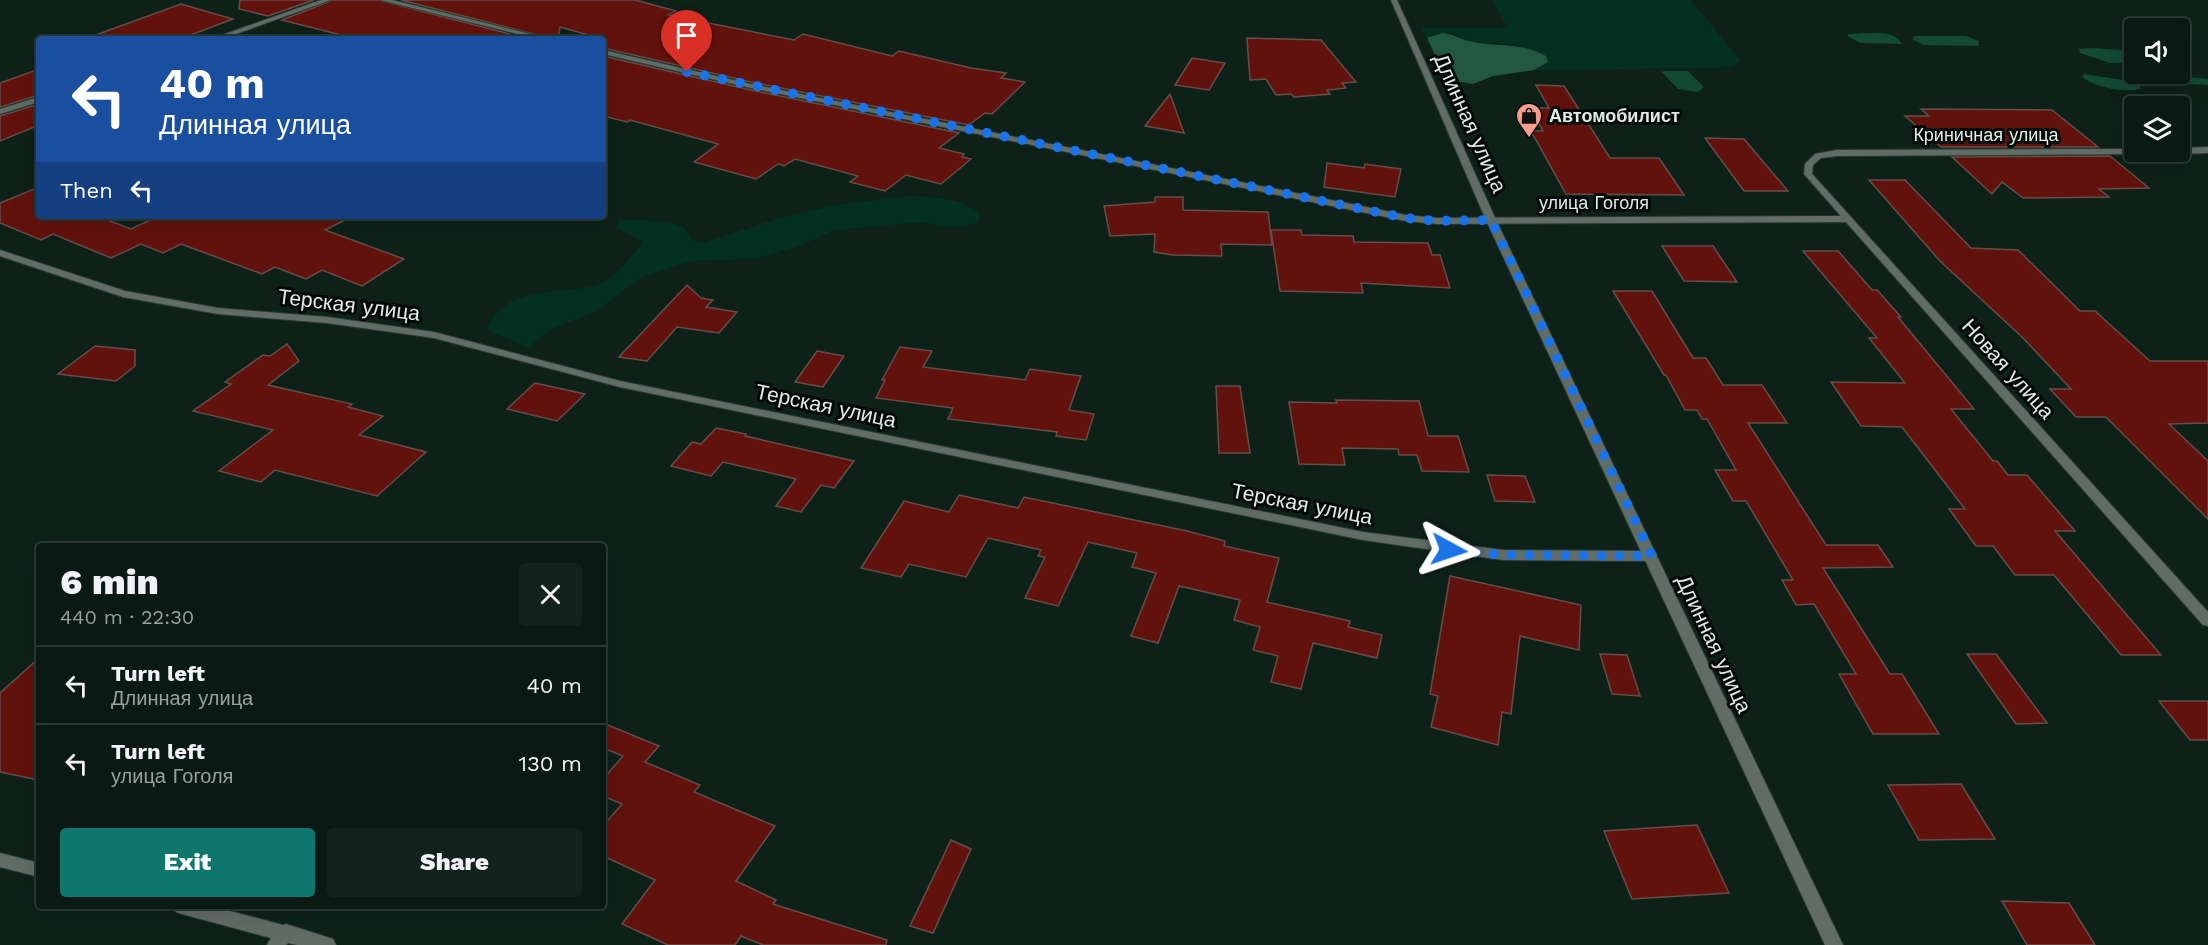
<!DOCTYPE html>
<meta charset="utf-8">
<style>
:root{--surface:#0a1913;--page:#13221c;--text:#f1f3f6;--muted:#99a0a0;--line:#2a3833;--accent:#0f766e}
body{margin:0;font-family:"Work Sans",sans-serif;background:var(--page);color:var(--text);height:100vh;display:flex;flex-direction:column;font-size:22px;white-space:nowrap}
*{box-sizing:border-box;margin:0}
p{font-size:20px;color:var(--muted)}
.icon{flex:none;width:33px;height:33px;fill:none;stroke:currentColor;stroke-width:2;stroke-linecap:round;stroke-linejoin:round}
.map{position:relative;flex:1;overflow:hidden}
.details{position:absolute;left:36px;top:543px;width:570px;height:366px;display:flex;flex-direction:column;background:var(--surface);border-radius:6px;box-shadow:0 6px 24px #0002,0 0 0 2px var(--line)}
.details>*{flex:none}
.hud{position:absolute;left:36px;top:36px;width:570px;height:183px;border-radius:6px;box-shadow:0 6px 24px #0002,0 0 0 2px var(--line);background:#1a4fa0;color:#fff;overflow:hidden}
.tools{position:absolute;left:2124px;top:18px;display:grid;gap:12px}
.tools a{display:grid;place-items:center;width:66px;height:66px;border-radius:6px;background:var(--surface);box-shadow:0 6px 24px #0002,0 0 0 2px var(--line);font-size:30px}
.pin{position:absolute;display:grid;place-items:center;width:51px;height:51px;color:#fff;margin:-62px -26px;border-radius:50% 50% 50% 0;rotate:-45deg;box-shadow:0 0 6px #0007}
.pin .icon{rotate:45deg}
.me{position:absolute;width:66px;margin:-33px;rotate:95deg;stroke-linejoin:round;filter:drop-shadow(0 0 4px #0008)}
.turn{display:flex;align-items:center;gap:21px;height:126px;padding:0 24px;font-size:27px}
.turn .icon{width:78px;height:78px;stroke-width:2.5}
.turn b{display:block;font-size:42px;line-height:51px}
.then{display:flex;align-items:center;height:57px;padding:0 24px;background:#0003;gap:12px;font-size:22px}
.round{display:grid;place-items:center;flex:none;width:63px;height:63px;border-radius:6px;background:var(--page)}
.summary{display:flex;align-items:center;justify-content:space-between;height:102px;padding:0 24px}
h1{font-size:36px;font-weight:800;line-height:45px}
.action{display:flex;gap:12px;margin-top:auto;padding:12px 24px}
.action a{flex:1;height:69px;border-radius:6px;background:var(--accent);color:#fff;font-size:24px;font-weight:800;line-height:69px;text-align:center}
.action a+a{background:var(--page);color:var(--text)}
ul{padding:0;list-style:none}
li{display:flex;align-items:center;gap:18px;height:78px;padding:0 24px;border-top:2px solid var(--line)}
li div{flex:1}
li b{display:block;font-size:22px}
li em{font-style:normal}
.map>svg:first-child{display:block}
.green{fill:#033020}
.forest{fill:#225842}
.water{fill:#124a35}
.building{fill:#62120d;stroke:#654e4a;stroke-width:1.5}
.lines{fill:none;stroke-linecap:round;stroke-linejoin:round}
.minor-casing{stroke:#2b3d36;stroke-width:2}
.tertiary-casing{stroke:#2b3d36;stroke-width:2}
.minor{fill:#626c67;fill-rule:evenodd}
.tertiary{fill:#626c67;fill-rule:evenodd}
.route{stroke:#1a73e8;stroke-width:10;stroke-dasharray:0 18}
.labels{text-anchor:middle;stroke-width:6;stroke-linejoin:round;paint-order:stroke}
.far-poi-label{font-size:18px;font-weight:bold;fill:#e0ece6;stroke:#030906;text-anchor:start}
.far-street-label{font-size:18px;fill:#e0ece6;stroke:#030906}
.street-label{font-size:21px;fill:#e0ece6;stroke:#030906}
</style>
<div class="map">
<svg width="2208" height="945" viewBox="0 0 2208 945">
<rect width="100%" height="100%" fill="#0d2119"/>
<!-- green -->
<g class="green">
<path d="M1492,0h199l50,61 -8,6 -18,1 -181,2 10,-4 -26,-21 -45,-3 -20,-8 -11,-1 -15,5 -6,-10h87z"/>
<path d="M905,196c21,0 64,1 75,21l-3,6 -22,5 -33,-6 -88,8 -30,14 -49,15 -63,2 -52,17 -45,34 -44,17 -22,18 -43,-17c22,-50 78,-32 116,-47 15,-6 28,-27 40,-39l-1,-4 -25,-12 2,-7c11,-3 56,-1 66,7 3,2 5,8 7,12l13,3 76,-25 56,-13z"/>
</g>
<!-- forest -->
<path class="forest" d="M1442,33c12,1 20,7 31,9 29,6 43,-1 73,14l2,6 -14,8 -41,6 -20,8 -27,-5 -19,-41z"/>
<!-- water -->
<g class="water">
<path d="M1849,34c15,0 46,-6 53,10l-41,-1 -14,-7z"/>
<path d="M1914,36h52l13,5v5l-55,-1 -12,-6z"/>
<path d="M2092,48l42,3v12h-24l-30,-10 -1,-4z"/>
<path d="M1664,71h24l16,16 -6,5 -20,-3 -16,-17z"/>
<path d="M2084,74l53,8 4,7c-18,4 -44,-1 -59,-12z"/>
<path d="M2153,74l55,5v6c-15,-1 -47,0 -55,-11z"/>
</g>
<!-- building -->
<g class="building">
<path d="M240,0h74l-46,16 -29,-7z"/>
<path d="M333,0h45l151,39h-172l-75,-19z"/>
<path d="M401,0h234l41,11 -8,4 126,25 9,-6 89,22 7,-5 72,17 35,5 -5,5 24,4 -33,32 -7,-1 -16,12 -218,-43 -148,-34v-9l-43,-12 -2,12h-5z"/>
<path d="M181,4l52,15 -53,20h-86l-1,-3z"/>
<path d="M1247,38l74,2 35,42 -14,1 4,5 -19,2 3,4 -36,3 -3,-3 -15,1 -10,-16 -16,1z"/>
<path d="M603,56l148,34 208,43 -20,15 25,6 -2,3 9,2 -30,25 -35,-9 -21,16 -35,-9 8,-6 -63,-17 -11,7 -6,-2 -22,15 -62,-17 24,-18 -88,-24 -3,2 -24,-6z"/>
<path d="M1192,58l33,5 -16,27 -34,-5z"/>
<path d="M39,69v26l-39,12v-24z"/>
<path d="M1536,85l28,1 46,72h49l25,37 -118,-1 -35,-63h12l-13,-23h19z"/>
<path d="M1170,94l14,39 -39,-7z"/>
<path d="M39,104v21l-39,16v-25z"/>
<path d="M1921,109l131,1 46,37h-157l-36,-31h24z"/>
<path d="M1705,138l39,1 44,52h-44z"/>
<path d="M2110,156l39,32 -50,1 10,8 -86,1 -21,-16 -10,12 -40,-37z"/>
<path d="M1327,163l37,5 1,-4 36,5 -6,28 -71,-10z"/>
<path d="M1869,180h36l66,68 47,2 62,61h15l55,50h58v62l-39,1 39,37v58l-102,-102h-30l-26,-28h21l-48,-51 -83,-77z"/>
<path d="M39,187v29l26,2 32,-2 34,13 28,-13h194l-28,14 79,29 -42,27 -40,-16 -16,9 -31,-12 -13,7 -81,-30 -18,9 -22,-9 -30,14 -58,-24 -12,6 -41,-17v-20z"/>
<path d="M1155,197h28v13l85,2 4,33 -51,-1 1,12 -49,-1 -19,-3 1,-18 -45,2 -6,-30 51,-4z"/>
<path d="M1271,230h30l1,5 51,1 1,6 74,1 4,12h8l10,33 -89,-5 2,10 -83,-2z"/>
<path d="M1662,246h51l24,36 -53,-1z"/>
<path d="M1803,251h35l34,39h5l24,27h-3l76,92h-23l42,52h4l11,14h19l48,56h-20l106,124h-40l-67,-80h-39l-22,-29h-17l-27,-37h16l-63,-82 -41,-1 -30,-44 74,1 -36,-45h8z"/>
<path d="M687,285l14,13 12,2 -7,7 31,5 -18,21 -42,-6 -30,34 -28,-4z"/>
<path d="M1613,291h39l41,67h13l17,27h39l25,38h-39l78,122h52l15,22 -70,1 67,106h12l37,60h-66l-34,-60h17l-42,-70 -18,1 -14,-25h11l-47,-79h-13l-18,-31h21l-29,-51h-5l-5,-9h-12l-19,-35h-2z"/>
<path d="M287,344l12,17 -31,24 84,19 -4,3 35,9 -24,19 67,17 -49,44 -102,-26 -14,12 -42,-11 54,-41 -80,-19 38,-27 -6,-2 38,-27 7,1z"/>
<path d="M95,346l40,4v16l-19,15 -58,-7z"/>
<path d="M900,347l32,4 -9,16 102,13 5,-11 51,7 -12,34 25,4 -8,26 -30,-4 1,-4 -109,-13 5,-11 -77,-10 9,-18h-3z"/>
<path d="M817,351l27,5 -21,31 -28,-5z"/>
<path d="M535,383l50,11 -28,27 -50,-12z"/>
<path d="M1216,386h24l10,67h-31z"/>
<path d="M1336,400l83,1 9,35h30l11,36 -47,-1 -5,-16h-18l-1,-6 -56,-1 3,17 -46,-1 -10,-62 48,1z"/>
<path d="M716,428l30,6 -1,2 109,25 -20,27 -13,-3 -20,27 -25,-6 20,-27 -73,-17 -12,14 -40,-10 21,-24 9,2z"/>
<path d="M1487,475l38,1 10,26 -40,-1z"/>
<path d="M959,495l59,13 6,-11 163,34 38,10 -1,5 55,12 -12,44 83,19 -2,6 34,8 -5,23 -64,-15 -12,46 -30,-7 7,-26 -25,-6 7,-23 -26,-7 6,-20 -61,-14 -21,57 -27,-7 25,-63 -24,-6 5,-14 -49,-11 -30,64 -33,-8 20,-41 -7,-1 3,-6 -53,-12 -22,39 -57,-13 -8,13 -40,-9 43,-67 45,11z"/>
<path d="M1450,576l131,29 -2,45 -59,-14 -9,78 -9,-2 -4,33 -67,-18 7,-31 -8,-2z"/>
<path d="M1600,654l27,1 13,41 -28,-2z"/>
<path d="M1967,654h29l51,69 -31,1z"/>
<path d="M39,658v122l-39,-8v-79z"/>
<path d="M2159,701h49v39h-18z"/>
<path d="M603,723l56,23 -14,16 55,23 -6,7 81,34 -39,55 40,19 -3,4 114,36 -1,5h-123l-22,-9 -6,9h-67l-46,-21 33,-44 -52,-24v-30l19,-22 -19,-8v-17l20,-23 -20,-8z"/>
<path d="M1961,784l34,55 -76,1 -31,-55z"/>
<path d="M1697,825l32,68 -97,6 -28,-68z"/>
<path d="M951,840l20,9 -38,84 -23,-7z"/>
<path d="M2002,901l67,2 26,42h-68z"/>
</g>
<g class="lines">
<defs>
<g id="minor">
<path d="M321,0h10l-109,39h-11z"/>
<path d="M380,0h12l159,39h-13z"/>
<path d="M603,50l148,34 655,131 31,3 404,-2 -37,-42 1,-10 10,-10 22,-4 297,-1v3h4l-4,2 -297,2 -16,2 -8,7 -1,9 396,438v14l-5,-1 -357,-403 -409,2 -31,-3 -655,-133 -148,-34z"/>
<path d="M39,97v5l-39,12v-5z"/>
<path d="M2208,147v6l-28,1 -4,-2h4v-4z"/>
<path d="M0,250l125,41 93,17 109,9 107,15 186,49 743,151 140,18 148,1 5,2 1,3 -1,3 -5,2 -148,-1 -140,-20 -743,-153 -186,-49 -107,-15 -109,-9 -95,-17 -123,-41z"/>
<path d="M0,853l39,10v14l-39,-10z"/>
<path d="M174,906h37l72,19 3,-1 47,15 3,6h-39l-9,-2 -2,2h-19l4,-7 -89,-24 -6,-2z"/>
</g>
<path id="tertiary" d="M1391,0h6l99,220 347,725h-18l-339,-725z"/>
</defs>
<!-- minor casing -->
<use href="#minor" class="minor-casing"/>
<!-- tertiary casing -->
<use href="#tertiary" class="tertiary-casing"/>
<!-- minor -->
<use href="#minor" class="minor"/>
<!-- tertiary -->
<use href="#tertiary" class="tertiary"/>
</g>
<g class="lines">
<!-- route -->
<path class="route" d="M687,72l719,146 31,3 54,-1 161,336 -149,-1 -54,-5"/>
</g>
<!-- icons -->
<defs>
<symbol id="shop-pin" viewBox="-11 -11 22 30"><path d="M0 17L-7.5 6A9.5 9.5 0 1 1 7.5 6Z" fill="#f59d8f" stroke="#030906"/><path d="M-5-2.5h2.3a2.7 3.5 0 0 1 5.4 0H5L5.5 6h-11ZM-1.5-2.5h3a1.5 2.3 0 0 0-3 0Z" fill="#111"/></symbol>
</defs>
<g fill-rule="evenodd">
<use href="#shop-pin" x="1514" y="101" width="30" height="40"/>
</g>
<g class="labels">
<!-- far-poi labels -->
<g class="far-poi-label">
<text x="1549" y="122">Автомобилист</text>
</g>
<!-- far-street labels -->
<g class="far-street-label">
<text x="1986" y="141">Криничная улица</text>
<text x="1594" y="209">улица Гоголя</text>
</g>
<!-- street labels -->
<g class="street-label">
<text transform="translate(1470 123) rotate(66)" y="7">Длинная улица</text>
<text transform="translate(349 305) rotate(7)" y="7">Терская улица</text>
<text transform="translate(2008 369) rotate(48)" y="7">Новая улица</text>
<text transform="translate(826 406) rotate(12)" y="7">Терская улица</text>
<text transform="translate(1302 504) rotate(11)" y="7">Терская улица</text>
<text transform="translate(1714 644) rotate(65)" y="7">Длинная улица</text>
</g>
</g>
</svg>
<div class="tools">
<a><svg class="icon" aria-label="sound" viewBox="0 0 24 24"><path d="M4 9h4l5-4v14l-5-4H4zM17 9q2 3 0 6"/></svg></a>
<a><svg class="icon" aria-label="layers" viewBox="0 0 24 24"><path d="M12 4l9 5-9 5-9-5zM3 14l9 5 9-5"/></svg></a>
</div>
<div class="pin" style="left:687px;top:72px;background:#d93025"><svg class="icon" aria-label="arrive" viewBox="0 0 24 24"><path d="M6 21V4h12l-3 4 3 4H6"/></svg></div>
<svg class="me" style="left:1449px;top:550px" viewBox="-20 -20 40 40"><path d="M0-17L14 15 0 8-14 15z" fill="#1a73e8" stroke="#fff" stroke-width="4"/></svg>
<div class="hud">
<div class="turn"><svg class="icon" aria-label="left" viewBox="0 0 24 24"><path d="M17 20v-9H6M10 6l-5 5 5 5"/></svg><div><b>40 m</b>Длинная улица</div></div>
<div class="then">Then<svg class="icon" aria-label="left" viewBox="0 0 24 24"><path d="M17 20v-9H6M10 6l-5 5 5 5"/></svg></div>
</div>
<section class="details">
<div class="summary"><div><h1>6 min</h1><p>440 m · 22:30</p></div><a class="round"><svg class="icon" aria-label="close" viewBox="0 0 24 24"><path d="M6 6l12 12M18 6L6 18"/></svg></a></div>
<ul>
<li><svg class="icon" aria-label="left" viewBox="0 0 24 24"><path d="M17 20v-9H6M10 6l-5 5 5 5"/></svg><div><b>Turn left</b><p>Длинная улица</p></div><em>40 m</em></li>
<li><svg class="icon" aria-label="left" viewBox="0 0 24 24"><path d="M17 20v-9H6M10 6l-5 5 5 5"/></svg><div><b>Turn left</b><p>улица Гоголя</p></div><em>130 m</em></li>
</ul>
<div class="action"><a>Exit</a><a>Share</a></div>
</section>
</div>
